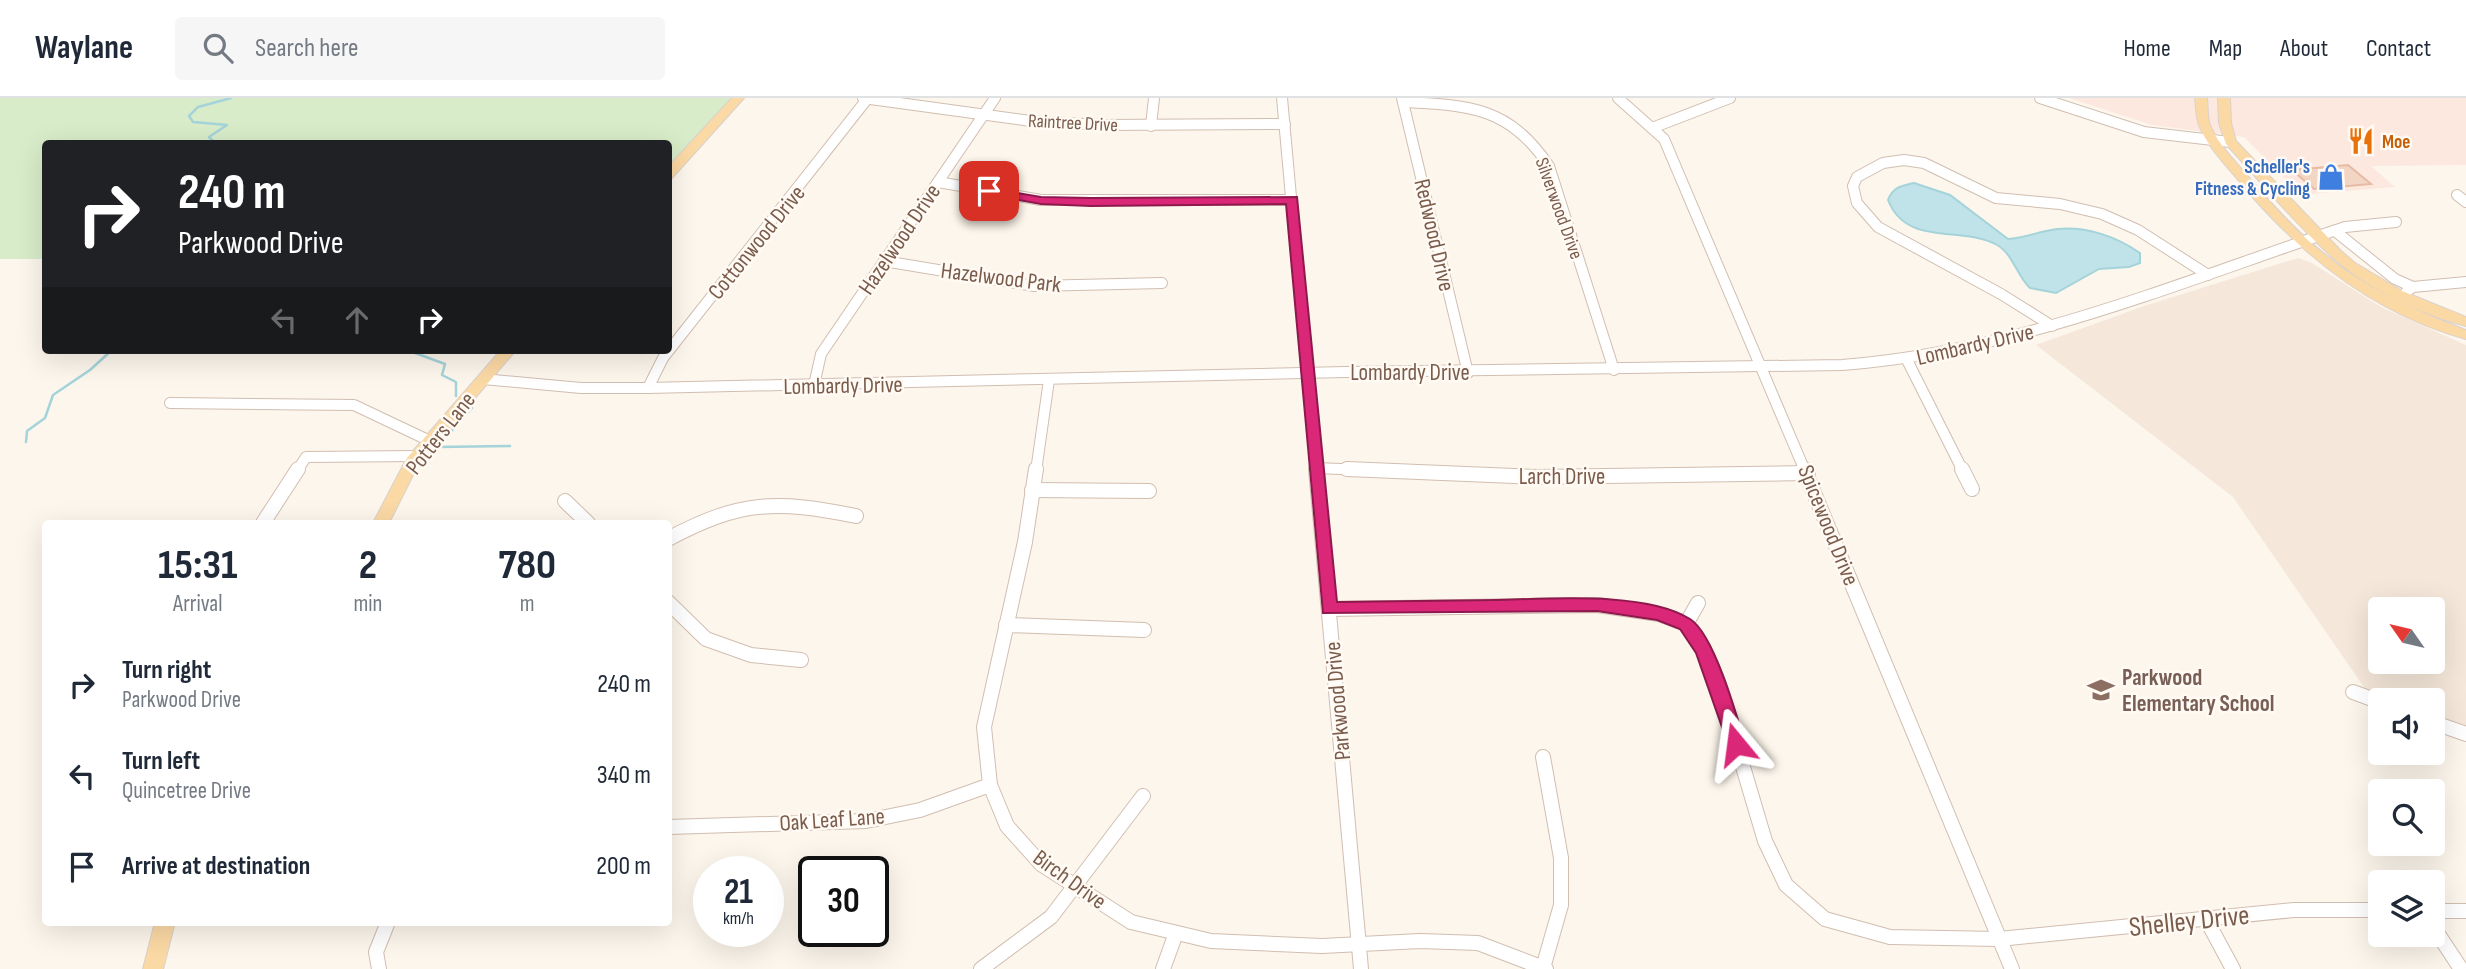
<!DOCTYPE html>
<style>
:root{--surface:#fff;--page:#f6f6f7;--text:#1f2937;--muted:#747a83;--line:#e0e1e3}
body{margin:0;font-family:"Sofia Sans Condensed",sans-serif;background:var(--page);color:var(--text);height:100vh;display:flex;flex-direction:column;font-size:26px;white-space:nowrap}
*{box-sizing:border-box;margin:0}
p{font-size:23px;color:var(--muted)}
.icon{flex:none;width:38px;height:38px;fill:none;stroke:currentColor;stroke-width:2;stroke-linecap:round;stroke-linejoin:round}
.map{position:relative;flex:1;overflow:hidden}
.panel{position:absolute;left:42px;top:422px;width:630px;height:406px;display:flex;flex-direction:column;background:var(--surface);border-radius:7px;box-shadow:0 7px 28px #0002}
.panel>*{flex:none}
.hud{position:absolute;left:42px;top:42px;width:630px;height:214px;border-radius:7px;box-shadow:0 7px 28px #0002;background:#202124;color:#fff;overflow:hidden}
.needle{width:46px;rotate:304deg}
.fabs{position:absolute;left:2368px;top:499px;display:grid;gap:14px}
.fabs a{display:grid;place-items:center;width:77px;height:77px;border-radius:7px;background:var(--surface);box-shadow:0 7px 28px #0002;font-size:35px}
.speed{position:absolute;left:693px;top:758px;display:flex;gap:14px;font-size:35px;font-weight:700;text-align:center}
.speed>*{display:grid;place-content:center;width:91px;height:91px;border-radius:50%;background:var(--surface);box-shadow:0 7px 28px #0002;line-height:1}
.speed small{font-size:18px;font-weight:400}
.speed .limit{border:4px solid #111;border-radius:10px;background:#fff;color:#111}
.pin{position:absolute;display:grid;place-items:center;width:60px;height:60px;color:#fff;margin:-30px;border-radius:14px;box-shadow:0 4px 10px #0006}
.me{position:absolute;width:77px;margin:-38px;rotate:344deg;stroke-linejoin:round;filter:drop-shadow(0 0 5px #0008)}
.turn{display:flex;align-items:center;gap:24px;height:147px;padding:0 21px;font-size:32px}
.turn .icon{width:91px;height:91px;stroke-width:2.5}
.turn b{display:block;font-size:49px;line-height:60px}
.lanes{display:flex;align-items:center;height:66px;padding:0 21px;background:#0003;justify-content:center;gap:35px;direction:ltr}
.lanes .off{opacity:.35}
.eta{display:flex;justify-content:space-evenly;align-items:center;height:119px;text-align:center}
.eta b{font-size:42px;font-weight:700;line-height:49px}
ul{padding:0;list-style:none}
li{display:flex;align-items:center;gap:21px;height:91px;padding:0 21px}
li div{flex:1}
li b{display:block;font-size:26px}
li em{font-style:normal}
header{display:flex;align-items:center;gap:42px;box-sizing:border-box;height:98px;padding:0 35px;background:var(--surface);border-bottom:2px solid var(--line)}
header strong{font-size:33px}
nav{display:flex;gap:38px;margin-inline-start:auto;font-size:24px}
.search{width:490px;height:63px;background:var(--page);display:flex;align-items:center;gap:18px;box-sizing:border-box;padding:0 24px;border-radius:7px;color:var(--muted);font-size:26px}
.map>svg:first-child{display:block}
.residential{fill:#f5e8da;fill-rule:evenodd}
.commercial{fill:#fde8e0}
.green{fill:#d8ecc9}
.water{fill:#bfe3e8;stroke:#a5d3da;stroke-width:2}
.lines{fill:none;stroke-linecap:round;stroke-linejoin:round}
.stream{stroke:#a5d3da;stroke-width:2.5}
.building{fill:#f3d5c3;stroke:#e6bba3;stroke-width:2}
.minor-far1-casing{stroke:#d1beb0;stroke-width:12}
.minor-casing{stroke:#d1beb0;stroke-width:16}
.major-casing{stroke:#dad1cd;stroke-width:2}
.minor-far1{stroke:#fff;stroke-width:10}
.minor{stroke:#fff;stroke-width:14}
.major{fill:#fbd9a5;fill-rule:evenodd}
.route{fill:#db2777;stroke:#8e194d;stroke-width:2}
.labels{text-anchor:middle;stroke-width:5;stroke-linejoin:round;paint-order:stroke}
.far-street-label{font-size:19px;fill:#7a5c4d;stroke:#fffaf3}
.far-food-label{font-size:19px;font-weight:bold;fill:#c56008;stroke:#fffaf3;text-anchor:start}
.far-shop-label{font-size:19px;font-weight:bold;fill:#366cbe;stroke:#fffaf3;text-anchor:end}
.street-label{font-size:23px;fill:#7a5c4d;stroke:#fffaf3}
.education-label{font-size:23px;font-weight:bold;fill:#785e54;stroke:#fffaf3;text-anchor:start}
.near-street-label{font-size:28px;fill:#7a5c4d;stroke:#fffaf3}
</style>
<header>
<strong>Waylane</strong>
<div class="search"><svg class="icon" aria-label="search" viewBox="0 0 24 24"><circle cx="10" cy="10" r="6"/><path d="M15 15l6 6"/></svg>Search here</div>
<nav><a>Home</a><a>Map</a><a>About</a><a>Contact</a></nav>
</header>
<div class="map">
<svg width="2466" height="871" viewBox="0 0 2466 871">
<rect width="100%" height="100%" fill="#fdf6ec"/>
<!-- residential -->
<path class="residential" d="M2298,160l14,5 69,44 85,38v382l-33,-12 -1,-15h-44l-20,-7 -135,-196 -197,-152 108,-39zM2380,511h52v53h-52z"/>
<!-- commercial -->
<path class="commercial" d="M2069,0h397v67l-95,1 24,21 -94,8 -57,-58 -92,-12z"/>
<!-- green -->
<path class="green" d="M0,0h736l-67,75 -1,-29h-622l-1,115h-45z"/>
<!-- water -->
<path class="water" d="M1914,85l36,12 58,44c17,-1 32,-8 49,-10 30,-3 60,8 83,24v10l-11,4 -30,2 -43,24 -26,-5c-13,-12 -17,-34 -33,-43 -35,-20 -90,3 -109,-45 5,-13 13,-14 26,-17z"/>
<g class="lines">
<!-- stream -->
<g class="stream">
<path d="M216,46l-7,-7 18,-12 -34,-3 -4,-6 9,-9 33,-9"/>
<path d="M407,252l38,14 -3,11 14,7v14"/>
<path d="M472,310l-35,39 73,-1"/>
<path d="M26,344l1,-11 18,-13 8,-23 37,-25 22,-20"/>
</g>
</g>
<!-- building -->
<path class="building" d="M2348,67l23,19 -57,5 -22,-19z"/>
<g class="lines">
<defs>
<g id="minor-far1">
<path d="M863,0l168,23 71,4 183,-1"/>
<path d="M1282,0l34,373"/>
<path d="M1402,0l66,275"/>
<path d="M1618,0l46,41 141,332"/>
<path d="M2040,0l104,34 86,10"/>
<path d="M1403,4c67,3 106,5 146,64l65,204"/>
<path d="M1151,28l3,-28"/>
<path d="M1652,30l78,-30"/>
<path d="M938,84l103,18h251"/>
<path d="M2457,97l9,7"/>
<path d="M2335,133l60,48 18,8"/>
<path d="M884,163l150,25 128,-3"/>
<path d="M2406,194l7,-5 53,-5"/>
<path d="M2052,228l-51,-32 -123,-67 -21,-24 -4,-17 4,-9 26,-14 21,-3 20,3 72,35 64,6 42,10 36,16 70,45"/>
<path d="M1907,262l56,111"/>
<path d="M483,281l98,9h67l697,-16 497,-7c175,-13 338,-83 503,-138l51,-5"/>
<path d="M814,287l7,-31 174,-256"/>
<path d="M648,290l15,-30 205,-260"/>
<path d="M170,305l184,2 76,36"/>
<path d="M1316,370l74,3"/>
<path d="M297,373l9,-14 111,-1"/>
<path d="M1036,373l13,-91"/>
</g>
<g id="minor">
<path d="M1036,371l-11,73 -41,185 6,58 17,41 34,38 90,58 80,19 111,5 98,-5 58,2 68,26"/>
<path d="M1316,371l45,500"/>
<path d="M1347,371l189,8 272,-4"/>
<path d="M1804,371l208,500"/>
<path d="M1962,371l10,20"/>
<path d="M1032,392l117,1"/>
<path d="M565,403l23,22"/>
<path d="M263,425l35,-54"/>
<path d="M668,441c73,-39 108,-39 188,-23"/>
<path d="M668,504l38,37 45,16 50,5"/>
<path d="M1329,511l268,-4 62,9 27,10 18,26 18,46 43,145 21,44 39,34 65,18 109,2 295,-29h86"/>
<path d="M1686,526l12,-21"/>
<path d="M1006,527l138,5"/>
<path d="M2353,594l27,10"/>
<path d="M2432,624l34,12"/>
<path d="M1543,659l18,101v47l-18,63"/>
<path d="M668,729l198,-6 54,-11 70,-25"/>
<path d="M2432,813h34"/>
<path d="M2206,821l27,50"/>
<path d="M2432,827l29,44"/>
<path d="M379,871l-3,-17 12,-30"/>
<path d="M981,871l70,-52 92,-121"/>
<path d="M1163,871l13,-36"/>
</g>
<g id="major">
<path d="M732,0h12l-72,80h-4v-11z"/>
<path d="M2195,0h12c1,8 0,19 3,27 8,20 28,39 42,56 67,80 117,112 214,149v9c-91,-25 -163,-82 -223,-153 -14,-18 -36,-39 -44,-61 -3,-8 -3,-19 -4,-27z"/>
<path d="M2218,0h12l1,25 5,18 105,110 14,12 47,28 64,26v9c-47,-12 -96,-36 -133,-68 -37,-33 -73,-77 -107,-114l-7,-21z"/>
<path d="M501,252h15l-98,115 -29,58h-16l34,-65z"/>
<path d="M155,824h20l-12,47h-20z"/>
</g>
</defs>
<!-- minor-far1 casing -->
<use href="#minor-far1" class="minor-far1-casing"/>
<!-- minor casing -->
<use href="#minor" class="minor-casing"/>
<!-- major casing -->
<use href="#major" class="major-casing"/>
<!-- minor-far1 -->
<use href="#minor-far1" class="minor-far1"/>
<!-- minor -->
<use href="#minor" class="minor"/>
<!-- major -->
<use href="#major" class="major"/>
</g>
<!-- route -->
<path class="route" d="M989,90l52,9 50,1 206,-1 40,405c53,-1 106,-1 159,-2 52,-1 150,-9 194,19 24,15 47,97 55,125l-2,6h-13l-34,-97 -16,-24 -23,-9 -60,-9 -274,2 -37,-409 -195,2 -50,-2 -56,-10 -2,-3z"/>
<!-- icons -->
<defs>
<symbol id="restaurant-bare" viewBox="-9 -9 18 18"><path d="M-5-6h1v4h1v-4h1v4h1v-4h1v5L-1.5 .5V6h-2V.5L-5-1ZM5-6V6H3V1.5H1.5Q1.5-4 5-6Z" fill="#e8710a" stroke="#fffaf3" stroke-width="2.5" paint-order="stroke"/></symbol>
<symbol id="shop-bare" viewBox="-9 -9 18 18"><path d="M-5-2.5h2.3a2.7 3.5 0 0 1 5.4 0H5L5.5 6h-11ZM-1.5-2.5h3a1.5 2.3 0 0 0-3 0Z" fill="#3f7fe0" stroke="#fffaf3" stroke-width="2.5" paint-order="stroke"/></symbol>
<symbol id="school-bare" viewBox="-9 -9 18 18"><path d="M0-5L7-2L0 1L-7-2ZM-4 1L0 2.5L4 1V4Q0 6-4 4Z" fill="#8d6e63" stroke="#fffaf3" stroke-width="2.5" paint-order="stroke"/></symbol>
</defs>
<g fill-rule="evenodd">
<use href="#restaurant-bare" x="2342" y="24" width="38" height="38"/>
<use href="#shop-bare" x="2312" y="60" width="38" height="38"/>
<use href="#school-bare" x="2082" y="573" width="38" height="38"/>
</g>
<g class="labels">
<!-- far-street labels -->
<g class="far-street-label">
<text transform="translate(1073 24) rotate(3)" y="7">Raintree Drive</text>
<text transform="translate(1560 110) rotate(70)" y="7">Silverwood Drive</text>
</g>
<!-- far-food labels -->
<g class="far-food-label">
<text x="2382" y="50">Moe</text>
</g>
<!-- far-shop labels -->
<g class="far-shop-label">
<text x="2310" y="75">Scheller's<tspan x="2310" dy="22">Fitness &amp; Cycling</tspan></text>
</g>
<!-- street labels -->
<g class="street-label">
<text transform="translate(1435 137) rotate(77)" y="8">Redwood Drive</text>
<text transform="translate(899 141) rotate(-56)" y="8">Hazelwood Drive</text>
<text transform="translate(756 144) rotate(-51)" y="8">Cottonwood Drive</text>
<text transform="translate(1001 179) rotate(7)" y="8">Hazelwood Park</text>
<text transform="translate(1975 246) rotate(-13)" y="8">Lombardy Drive</text>
<text x="1410" y="282">Lombardy Drive</text>
<text transform="translate(843 287) rotate(-1)" y="8">Lombardy Drive</text>
<text transform="translate(440 335) rotate(-52)" y="8">Potters Lane</text>
<text x="1562" y="386">Larch Drive</text>
<text transform="translate(1829 427) rotate(68)" y="8">Spicewood Drive</text>
<text transform="translate(1337 603) rotate(-95)" y="8">Parkwood Drive</text>
<text transform="translate(832 721) rotate(-4)" y="8">Oak Leaf Lane</text>
<text transform="translate(1070 781) rotate(36)" y="8">Birch Drive</text>
</g>
<!-- education labels -->
<g class="education-label">
<text x="2122" y="587">Parkwood<tspan x="2122" dy="26">Elementary School</tspan></text>
</g>
<!-- near-street labels -->
<g class="near-street-label">
<text transform="translate(2189 822) rotate(-6)" y="10">Shelley Drive</text>
</g>
</g>
</svg>
<div class="fabs">
<a><svg class="needle" viewBox="-14 -14 28 28"><path d="M0-13l5 13h-10z" fill="#e53935"/><path d="M0 13l5-13h-10z" fill="#747a83"/></svg></a>
<a><svg class="icon" aria-label="sound" viewBox="0 0 24 24"><path d="M4 9h4l5-4v14l-5-4H4zM17 9q2 3 0 6"/></svg></a>
<a><svg class="icon" aria-label="search" viewBox="0 0 24 24"><circle cx="10" cy="10" r="6"/><path d="M15 15l6 6"/></svg></a>
<a><svg class="icon" aria-label="layers" viewBox="0 0 24 24"><path d="M12 4l9 5-9 5-9-5zM3 14l9 5 9-5"/></svg></a>
</div>
<div class="speed"><div>21<small>km/h</small></div><div class="limit">30</div></div>
<div class="pin" style="left:989px;top:93px;background:#d93025"><svg class="icon" aria-label="arrive" viewBox="0 0 24 24"><path d="M6 21V4h12l-3 4 3 4H6"/></svg></div>
<svg class="me" style="left:1736px;top:646px" viewBox="-20 -20 40 40"><path d="M0-17L14 15 0 8-14 15z" fill="#db2777" stroke="#fff" stroke-width="4"/></svg>
<div class="hud">
<div class="turn"><svg class="icon" aria-label="right" viewBox="0 0 24 24"><path d="M7 20v-9h11M14 6l5 5-5 5"/></svg><div><b>240 m</b>Parkwood Drive</div></div>
<div class="lanes"><svg class="icon off" aria-label="left" viewBox="0 0 24 24"><path d="M17 20v-9H6M10 6l-5 5 5 5"/></svg><svg class="icon off" aria-label="ahead" viewBox="0 0 24 24"><path d="M12 20V5M6 11l6-6 6 6"/></svg><svg class="icon" aria-label="right" viewBox="0 0 24 24"><path d="M7 20v-9h11M14 6l5 5-5 5"/></svg></div>
</div>
<section class="panel">
<div class="eta">
<div><b>15:31</b><p>Arrival</p></div>
<div><b>2</b><p>min</p></div>
<div><b>780</b><p>m</p></div>
</div>
<ul>
<li><svg class="icon" aria-label="right" viewBox="0 0 24 24"><path d="M7 20v-9h11M14 6l5 5-5 5"/></svg><div><b>Turn right</b><p>Parkwood Drive</p></div><em>240 m</em></li>
<li><svg class="icon" aria-label="left" viewBox="0 0 24 24"><path d="M17 20v-9H6M10 6l-5 5 5 5"/></svg><div><b>Turn left</b><p>Quincetree Drive</p></div><em>340 m</em></li>
<li><svg class="icon" aria-label="arrive" viewBox="0 0 24 24"><path d="M6 21V4h12l-3 4 3 4H6"/></svg><div><b>Arrive at destination</b></div><em>200 m</em></li>
</ul>
</section>
</div>
